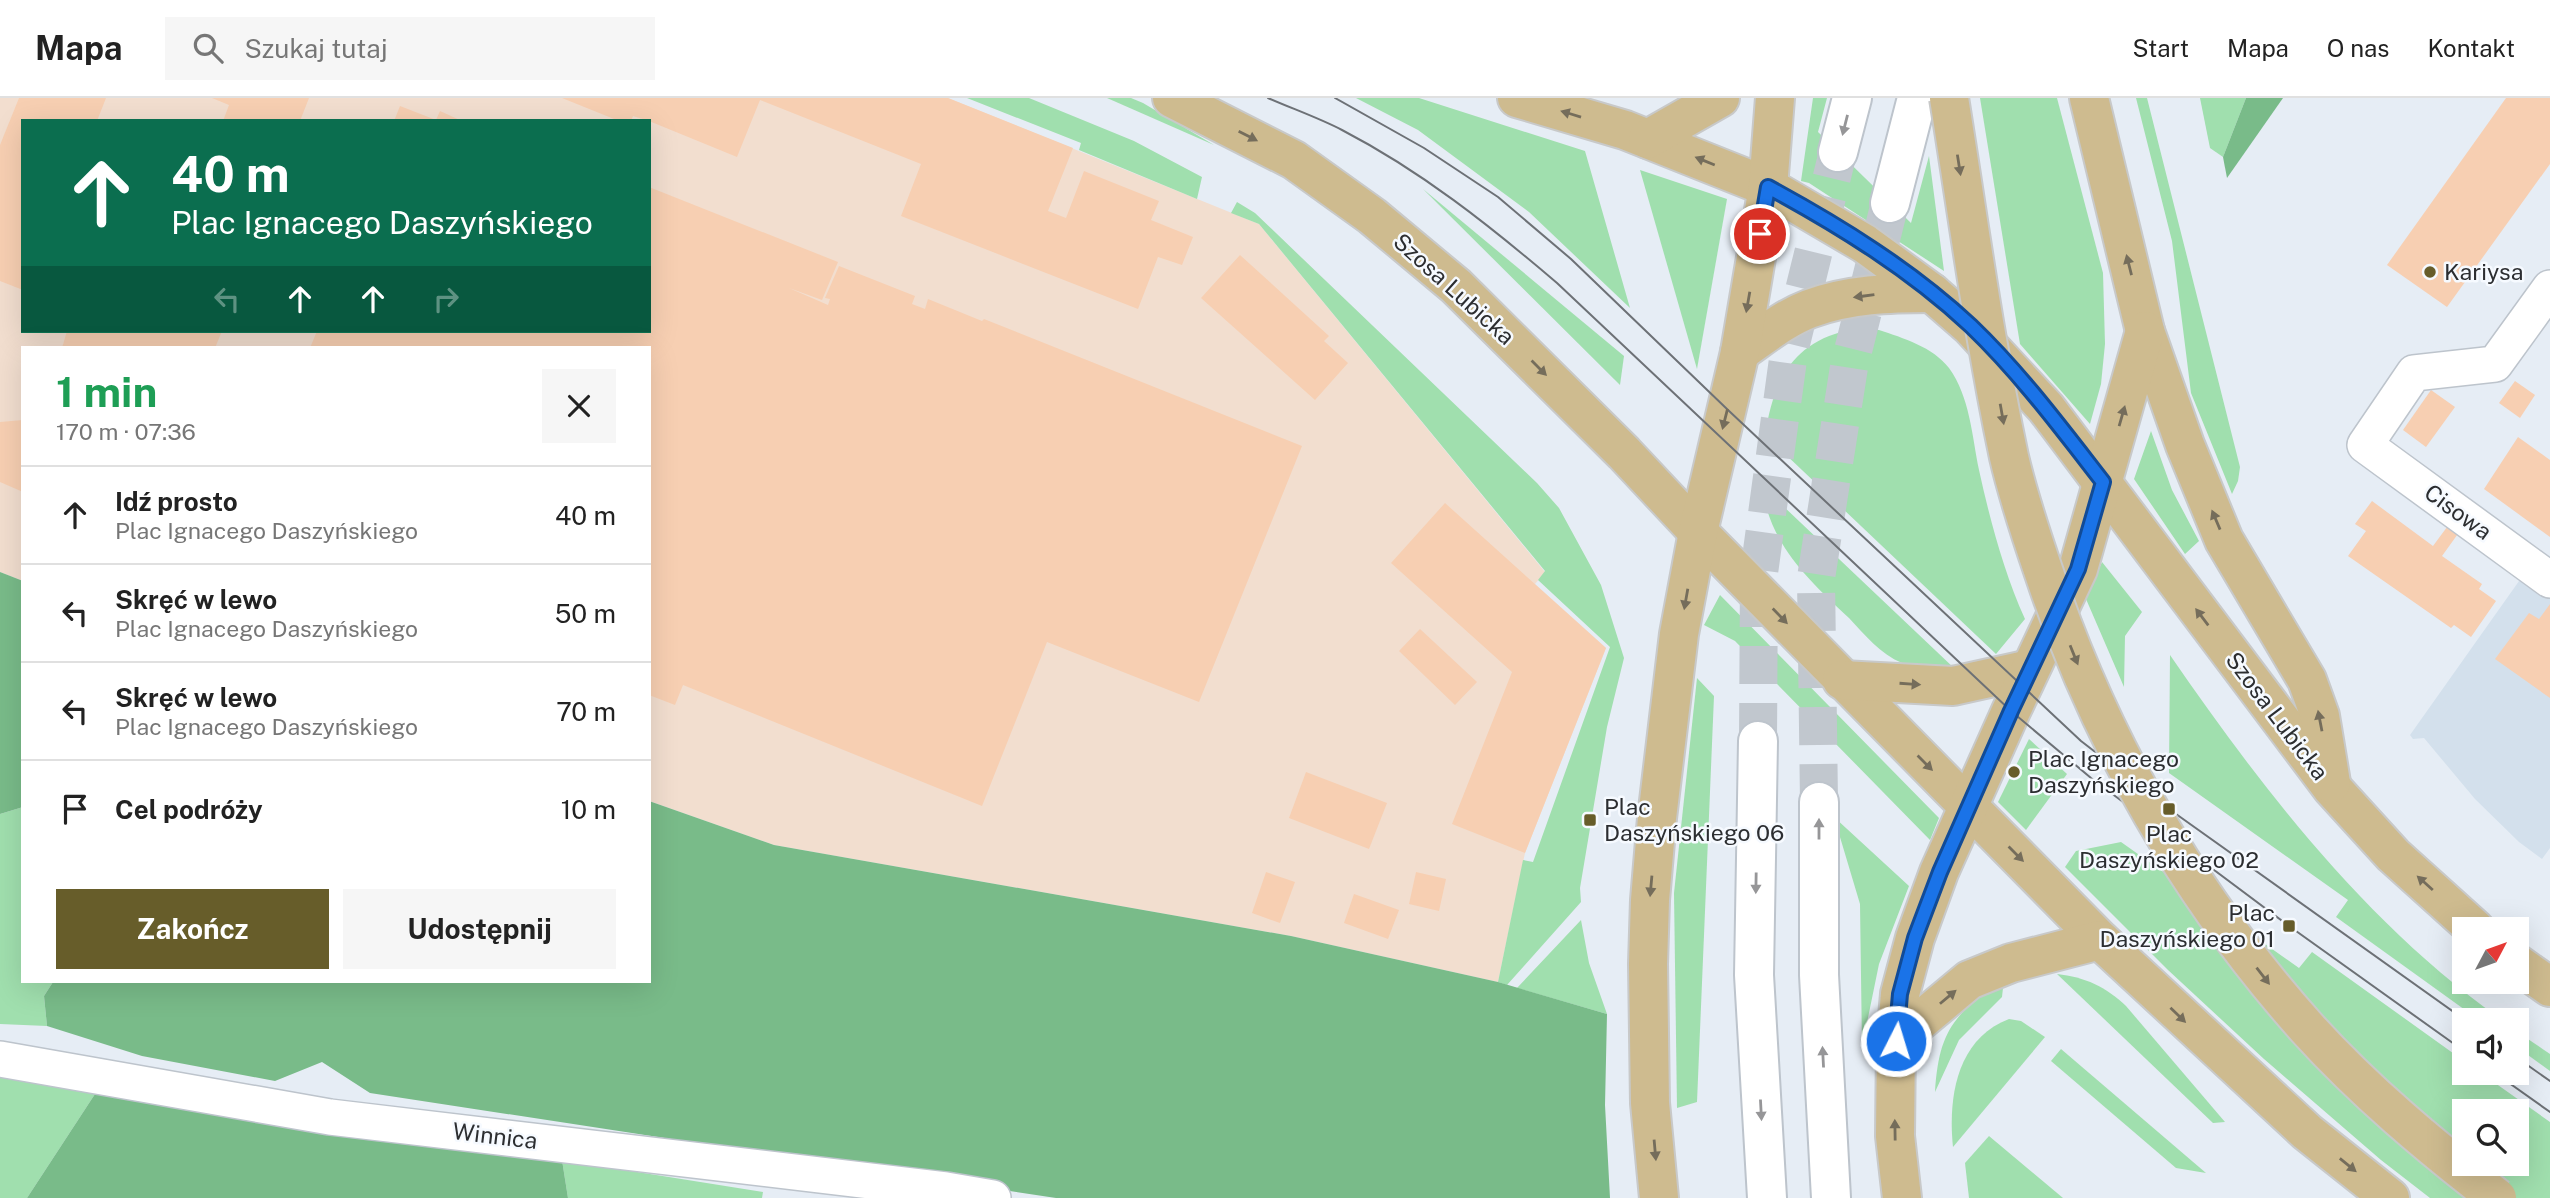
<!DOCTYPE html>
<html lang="pl">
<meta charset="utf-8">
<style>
:root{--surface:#fff;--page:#f6f6f6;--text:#222;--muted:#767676;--line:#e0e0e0;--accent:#675d2a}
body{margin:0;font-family:"Public Sans",sans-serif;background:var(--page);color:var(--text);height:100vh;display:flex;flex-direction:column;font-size:26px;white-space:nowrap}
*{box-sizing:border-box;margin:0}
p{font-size:23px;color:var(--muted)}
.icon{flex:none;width:38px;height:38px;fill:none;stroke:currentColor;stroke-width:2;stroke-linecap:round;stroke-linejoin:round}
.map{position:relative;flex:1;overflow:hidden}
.sheet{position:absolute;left:21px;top:248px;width:630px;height:637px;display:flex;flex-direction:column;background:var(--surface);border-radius:0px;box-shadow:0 7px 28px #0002}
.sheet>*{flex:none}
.banner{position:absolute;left:21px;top:21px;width:630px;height:214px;border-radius:0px;box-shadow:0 7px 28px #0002;background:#0b6e4f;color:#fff;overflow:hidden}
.needle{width:46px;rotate:49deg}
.fabs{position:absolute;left:2452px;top:819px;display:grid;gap:14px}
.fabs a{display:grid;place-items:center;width:77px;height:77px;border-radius:0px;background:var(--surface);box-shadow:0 7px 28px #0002;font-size:35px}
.pin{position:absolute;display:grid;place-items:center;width:60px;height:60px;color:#fff;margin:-30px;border:4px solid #fff;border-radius:50%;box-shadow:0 2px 7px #0007}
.me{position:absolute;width:77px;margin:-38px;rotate:5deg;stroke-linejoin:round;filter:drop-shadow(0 0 5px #0008)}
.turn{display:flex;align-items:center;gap:24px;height:147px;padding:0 35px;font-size:32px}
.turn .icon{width:91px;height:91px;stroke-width:2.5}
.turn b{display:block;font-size:49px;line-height:60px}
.lanes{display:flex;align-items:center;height:66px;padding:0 35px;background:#0003;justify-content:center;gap:35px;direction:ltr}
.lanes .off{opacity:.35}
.round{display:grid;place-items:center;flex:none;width:74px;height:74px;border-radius:0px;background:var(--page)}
.headline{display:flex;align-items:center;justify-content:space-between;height:119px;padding:0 35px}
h1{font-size:42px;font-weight:700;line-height:52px;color:#1e9e55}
.cta{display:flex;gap:14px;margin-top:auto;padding:14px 35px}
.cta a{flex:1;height:80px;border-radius:0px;background:var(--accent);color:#fff;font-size:28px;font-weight:700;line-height:80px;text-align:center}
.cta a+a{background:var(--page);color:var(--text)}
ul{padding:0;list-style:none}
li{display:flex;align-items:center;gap:21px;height:98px;padding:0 35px;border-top:2px solid var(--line)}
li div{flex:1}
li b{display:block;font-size:26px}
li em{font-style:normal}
header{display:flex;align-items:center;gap:42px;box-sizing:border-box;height:98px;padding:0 35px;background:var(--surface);border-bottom:2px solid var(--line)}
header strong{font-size:33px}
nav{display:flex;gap:38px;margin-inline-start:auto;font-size:24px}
.search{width:490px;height:63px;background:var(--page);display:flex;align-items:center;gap:18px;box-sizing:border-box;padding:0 24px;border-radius:0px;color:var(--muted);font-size:26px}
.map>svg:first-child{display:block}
.built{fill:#d3e0ec}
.industrial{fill:#f2decf;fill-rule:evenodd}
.green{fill:#a0dfae;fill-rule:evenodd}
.forest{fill:#79bb89}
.building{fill:#f7cfb2}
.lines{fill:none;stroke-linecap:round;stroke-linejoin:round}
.tertiary-tunnel{stroke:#c1c7ce;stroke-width:38;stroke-dasharray:38 19;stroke-linecap:butt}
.minor-casing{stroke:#bdc4cc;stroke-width:38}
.tertiary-casing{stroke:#bdc4cc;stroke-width:42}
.primary-casing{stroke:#c8c9c9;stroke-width:42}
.minor{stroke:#fff;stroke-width:35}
.tertiary{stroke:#fff;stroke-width:38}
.primary{stroke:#cebb8f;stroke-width:38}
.tram{stroke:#6d7176;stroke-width:2}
.primary-bridge-casing{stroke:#c8c9c9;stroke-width:42;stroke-linecap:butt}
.primary-bridge{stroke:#cebb8f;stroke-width:38}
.oneway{fill:#756d5b}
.oneway2{fill:#969698}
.route-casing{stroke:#114b97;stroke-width:18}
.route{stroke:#1a73e8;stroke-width:12}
.poi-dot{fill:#675d2a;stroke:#f6faff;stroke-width:2.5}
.labels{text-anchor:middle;stroke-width:5;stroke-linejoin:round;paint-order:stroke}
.poi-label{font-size:23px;fill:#2c2e31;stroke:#f6faff;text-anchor:start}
.street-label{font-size:23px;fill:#2c2e31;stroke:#f6faff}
</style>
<header>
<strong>Mapa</strong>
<div class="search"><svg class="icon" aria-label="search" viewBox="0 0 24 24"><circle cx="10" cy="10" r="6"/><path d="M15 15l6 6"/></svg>Szukaj tutaj</div>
<nav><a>Start</a><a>Mapa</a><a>O nas</a><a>Kontakt</a></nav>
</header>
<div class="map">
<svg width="2550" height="1100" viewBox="0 0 2550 1100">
<rect width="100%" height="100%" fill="#e6edf5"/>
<!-- built -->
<path class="built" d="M2524,476l26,18v256l-8,11 -23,-17 -44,-43 -51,-61 -11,1 -3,-4z"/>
<!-- industrial -->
<path class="industrial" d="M0,0h948l311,126 286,348 -10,12 71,64 -81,205 -27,129 -207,-46 -517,-91 -125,-44v-453h-626v233l-23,-9zM23,23h626v210h-626z"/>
<!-- green -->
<g class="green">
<path d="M967,0h62l105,43 68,36 -5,22 -118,-49 2,-7z"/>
<path d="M1107,0h24l12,5 71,42z"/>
<path d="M1356,0h63l166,53 45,157 -101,-96 -111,-82z"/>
<path d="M1813,0h14l-9,34 93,91 18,-67 15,115 -135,-88 -8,-2z"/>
<path d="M1980,0h77l46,175 2,71 -4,40 -11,40 -70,-80z"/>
<path d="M2136,0h11l93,369 -2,14 -6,13 -41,-101 -19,-152z"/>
<path d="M2200,0h46l-23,59 -13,-9z"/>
<path d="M1640,72l87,29 -30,170z"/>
<path d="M1423,91l201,167 -4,29z"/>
<path d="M1237,104l18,11 282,270 22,25 42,77 23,73 -17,69 -27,161 1,14 -74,83 -9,-3 25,-122 10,2 77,-215 -72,-67 7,-9 -286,-347 -28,-11z"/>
<path d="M1879,232c24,8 54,17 70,38 21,29 23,68 30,102 11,50 25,103 46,149l-29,35 -231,-219c8,-49 23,-88 76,-103 11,-3 26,-2 38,-2z"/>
<path d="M2151,333l21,59 27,51 -14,13 -51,-75z"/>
<path d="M1762,388l193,183c-18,0 -36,2 -53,-6 -22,-9 -37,-28 -53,-45 -40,-38 -80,-74 -87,-132z"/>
<path d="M2102,464l40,50 -17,24 -1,51 -38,-88z"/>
<path d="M1720,497l219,223 -9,22 -195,-199 -31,-16z"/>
<path d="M2170,557c93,135 197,270 332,365h-23l-143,-103 12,-17 -179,-127z"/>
<path d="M1697,580l17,18 -17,406 -20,6 -3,-215z"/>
<path d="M2029,641l38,35 -41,56 -28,-28z"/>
<path d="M23,709v175h30l-9,14 3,30 -47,-2v-210z"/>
<path d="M1834,719l75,69 -30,78 -17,83 -2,-143z"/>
<path d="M2121,744l178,126 13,-16 152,109v12h17l69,49v76h-120l-49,-38 -117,-101 -96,-89 -103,-103 11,-16zM2464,1013h52v53h-52z"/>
<path d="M1581,822l8,43 18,51 -90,-26z"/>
<path d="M2057,876c28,3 49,13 69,32l99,116 -12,1z"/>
<path d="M2004,881l-2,18 -43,43 -24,52c4,-62 19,-78 69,-113z"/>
<path d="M2009,921l12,2 24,16 -92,110c-5,-48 3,-108 56,-128z"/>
<path d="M2516,933l34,23v17l-33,-24z"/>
<path d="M2061,951l145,124 -30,-5 -125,-107z"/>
<path d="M0,978l95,18 -68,104h-27z"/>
<path d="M1989,1038l74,62h-94l-4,-35z"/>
<path d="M562,1062l201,32 -1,6h-194z"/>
</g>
<!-- forest -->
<g class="forest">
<path d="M2246,0h37l-56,80 -4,-21z"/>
<path d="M0,474l23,9v226l-23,7z"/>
<path d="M649,703l125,44 517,91 207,46 109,32 -2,91 5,93h-554l-686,-105 -48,-31 -47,19 -133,-25 -95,-30 -3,-30 9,-14h596z"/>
<path d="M95,996l467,66 6,38h-541z"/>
</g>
<!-- building -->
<g class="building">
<path d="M19,0h87l-9,23h-74v169l-23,-9v-136z"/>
<path d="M212,0h97l-9,23h-77l6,-16z"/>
<path d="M562,0h386l125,50 -25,63 18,7 18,-47 75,30 -8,19 42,17 -11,28 -24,-8 -20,52 -237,-93 20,-52 -161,-64 -23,57 -88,-36 -16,-5 -2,5h-12z"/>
<path d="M2506,0h44v66l-103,143 -60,-42z"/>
<path d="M400,8l36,14 4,-9 22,10h-68z"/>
<path d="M649,89l189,75 -16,38 -33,-12 39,17 2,-6 -5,-1 14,-32 76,30 -3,8 13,5 3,-10 54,22 2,-2 318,127 -103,256 -152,-60 -65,164 -299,-121 -8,20 -26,-10v-347h-339l7,-17h332z"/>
<path d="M1240,157l89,81 -5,5 24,22 -33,37 -114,-102z"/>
<path d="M67,233h155l-7,17h-153z"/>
<path d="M2515,283l20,14 -15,23 -21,-15z"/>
<path d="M2431,292l24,17 -29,40 -23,-17z"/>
<path d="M23,322v72l-23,-10v-60z"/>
<path d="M2518,339l32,23v77l-66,-48z"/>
<path d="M2372,403l61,45 17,-23 10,8 -18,25 40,28 -3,5 17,12 -25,36 -17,-12 -3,3 -103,-72 18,-25 -11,-7z"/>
<path d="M1445,405l161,145 -81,205 -73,-29 60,-152 -121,-109z"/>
<path d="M2550,506v94l-55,-39 34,-46 10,6z"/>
<path d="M1420,531l57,53 -22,23 -56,-54z"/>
<path d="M1306,674l81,31 -18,46 -80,-31z"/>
<path d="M1266,774l29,10 -15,41 -28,-10z"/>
<path d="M1416,774l30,7 -7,32 -30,-7z"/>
<path d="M1354,796l45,16 -11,29 -44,-16z"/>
</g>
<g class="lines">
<!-- tertiary-tunnel -->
<g class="tertiary-tunnel">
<path d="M1758,643l1,-168 30,-221 49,-200"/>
<path d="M1819,704l-3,-224 33,-211 41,-164"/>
</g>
<defs>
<g id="minor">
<path d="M2550,190l-55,76 -81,9 -49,72 185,135"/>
<path d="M0,961l330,58 616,73 47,8"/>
</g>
<g id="tertiary">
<path d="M1838,54l14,-54"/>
<path d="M1890,105l27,-105"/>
<path d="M1758,643l-4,234 13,223"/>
<path d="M1819,704v173l12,223"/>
</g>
<g id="primary">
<path d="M1172,0l122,62 78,56 84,70 168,167 74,79 402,408 207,192 83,66"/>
<path d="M1517,0l108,32 143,57 97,57 67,49 39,34 75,81 286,380 61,67 82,74"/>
<path d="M2089,0l56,233 40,114 39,95 83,140 13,36 11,67"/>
<path d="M1648,41l72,-41"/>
<path d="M1740,254c22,-15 43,-33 69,-43 39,-15 82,-16 123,-16"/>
<path d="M1842,582l111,6 77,-17"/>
<path d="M2516,865l34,24"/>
<path d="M1896,943l73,-61 42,-17 89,-23"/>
<path d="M1659,1100l-9,-95 -2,-139 2,-64 7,-82 22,-184 19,-102 42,-180 28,-165 7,-89"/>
<path d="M1902,1100l-7,-62 1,-95 4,-47 15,-56 24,-66 72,-161 67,-142 67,-238"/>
</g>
</defs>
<!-- minor casing -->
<use href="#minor" class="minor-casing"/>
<!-- tertiary casing -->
<use href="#tertiary" class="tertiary-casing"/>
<!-- primary casing -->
<use href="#primary" class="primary-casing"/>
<!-- minor -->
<use href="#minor" class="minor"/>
<!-- tertiary -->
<use href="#tertiary" class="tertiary"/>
<!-- primary -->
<use href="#primary" class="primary"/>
<!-- tram -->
<g class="tram">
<path d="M1268,0c25,11 51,20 74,32 79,41 147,95 215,153l454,428 80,67 198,148 175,125"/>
<path d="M1335,0l89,50 74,49 73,62 157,151 353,331 88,68 296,211"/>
<path d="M2516,959l34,24"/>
<path d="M2495,975l55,39"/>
</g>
<defs>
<path id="primary-bridge" d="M1949,0c19,119 35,240 60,359 9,39 22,78 35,116 56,168 145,323 263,455 57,63 123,118 190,170"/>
</defs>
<!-- primary-bridge casing -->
<use href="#primary-bridge" class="primary-bridge-casing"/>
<!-- primary-bridge -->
<use href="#primary-bridge" class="primary-bridge"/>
</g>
<!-- one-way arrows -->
<defs><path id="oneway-solid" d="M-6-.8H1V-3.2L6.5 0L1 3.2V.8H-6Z" transform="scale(1.75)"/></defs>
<g class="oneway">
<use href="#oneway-solid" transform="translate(1571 16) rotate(-163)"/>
<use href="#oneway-solid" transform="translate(1248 38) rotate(27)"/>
<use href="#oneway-solid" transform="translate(1705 63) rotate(-158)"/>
<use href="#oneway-solid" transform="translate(1959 67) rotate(81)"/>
<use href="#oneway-solid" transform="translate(2129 167) rotate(-104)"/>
<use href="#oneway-solid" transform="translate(1864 198) rotate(172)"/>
<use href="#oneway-solid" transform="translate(1748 204) rotate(100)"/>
<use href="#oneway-solid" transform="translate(1539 270) rotate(45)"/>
<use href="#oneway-solid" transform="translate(2002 316) rotate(80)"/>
<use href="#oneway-solid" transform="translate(2122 318) rotate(-74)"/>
<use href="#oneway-solid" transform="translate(1725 321) rotate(104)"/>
<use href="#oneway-solid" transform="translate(2216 422) rotate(-113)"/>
<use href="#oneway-solid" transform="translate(1686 501) rotate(100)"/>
<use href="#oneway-solid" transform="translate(1780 518) rotate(46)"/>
<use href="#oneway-solid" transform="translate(2202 519) rotate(-127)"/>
<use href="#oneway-solid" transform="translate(2074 557) rotate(68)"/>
<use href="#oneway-solid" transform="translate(1910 586) rotate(4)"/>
<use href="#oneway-solid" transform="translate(2320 623) rotate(-101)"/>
<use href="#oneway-solid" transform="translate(1925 665) rotate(45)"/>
<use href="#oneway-solid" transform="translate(2016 756) rotate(45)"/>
<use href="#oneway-solid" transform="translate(2425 785) rotate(-138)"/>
<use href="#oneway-solid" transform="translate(1651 788) rotate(95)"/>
<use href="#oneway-solid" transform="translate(2263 878) rotate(52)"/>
<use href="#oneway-solid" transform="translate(1948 899) rotate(-40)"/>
<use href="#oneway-solid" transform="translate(2178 917) rotate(44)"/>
<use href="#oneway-solid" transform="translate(1895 1032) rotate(-91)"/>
<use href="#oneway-solid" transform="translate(1655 1052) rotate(85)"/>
<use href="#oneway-solid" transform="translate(2348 1067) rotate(39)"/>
</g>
<g class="oneway2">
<use href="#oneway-solid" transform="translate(1845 27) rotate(104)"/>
<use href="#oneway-solid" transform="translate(1819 731) rotate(-90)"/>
<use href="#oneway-solid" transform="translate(1756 785) rotate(91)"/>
<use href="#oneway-solid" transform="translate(1823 959) rotate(-93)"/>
<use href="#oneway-solid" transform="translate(1761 1012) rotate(87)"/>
</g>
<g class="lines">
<defs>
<path id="route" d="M1760,136l8,-47c72,39 143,83 203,139 49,47 90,102 132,156l-25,87 -67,142 -71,161 -25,66 -15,56 -4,47"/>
</defs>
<!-- route casing -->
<use href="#route" class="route-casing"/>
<!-- route -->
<use href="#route" class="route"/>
</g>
<!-- markers -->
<g class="poi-dot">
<circle cx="2430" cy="174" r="7"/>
<circle cx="2014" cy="674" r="7"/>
<rect x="2162" y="704" width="14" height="14" rx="3.5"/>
<rect x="1583" y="715" width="14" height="14" rx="3.5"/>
<rect x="2282" y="821" width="14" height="14" rx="3.5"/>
</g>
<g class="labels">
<!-- poi labels -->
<g class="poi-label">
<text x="2444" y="182">Kariysa</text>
<text x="2028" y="669">Plac Ignacego<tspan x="2028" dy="26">Daszyńskiego</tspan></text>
<text x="1604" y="717">Plac<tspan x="1604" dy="26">Daszyńskiego 06</tspan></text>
<text x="2169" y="744" text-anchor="middle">Plac<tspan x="2169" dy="26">Daszyńskiego 02</tspan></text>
<text x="2275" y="823" text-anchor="end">Plac<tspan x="2275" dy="26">Daszyńskiego 01</tspan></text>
</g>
<!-- street labels -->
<g class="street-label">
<text transform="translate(1454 191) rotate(42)" y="8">Szosa Lubicka</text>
<text transform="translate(2458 414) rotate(36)" y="8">Cisowa</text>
<text transform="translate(2277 618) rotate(53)" y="8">Szosa Lubicka</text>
<text transform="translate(495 1038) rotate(7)" y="8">Winnica</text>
</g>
</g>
</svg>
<div class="fabs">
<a><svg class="needle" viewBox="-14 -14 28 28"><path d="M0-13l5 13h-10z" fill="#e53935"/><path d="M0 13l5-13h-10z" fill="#767676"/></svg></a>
<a><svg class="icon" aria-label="sound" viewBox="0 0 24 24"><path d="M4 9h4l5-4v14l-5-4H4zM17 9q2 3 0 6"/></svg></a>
<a><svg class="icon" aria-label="search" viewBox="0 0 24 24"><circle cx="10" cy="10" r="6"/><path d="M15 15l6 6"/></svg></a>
</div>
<div class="pin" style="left:1760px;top:136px;background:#d93025"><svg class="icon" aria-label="arrive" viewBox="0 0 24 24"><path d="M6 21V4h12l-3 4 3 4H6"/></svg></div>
<svg class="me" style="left:1896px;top:943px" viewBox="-20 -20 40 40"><circle r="17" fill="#1a73e8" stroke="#fff" stroke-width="3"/><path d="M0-11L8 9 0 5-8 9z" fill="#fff"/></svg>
<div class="banner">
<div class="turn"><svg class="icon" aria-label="ahead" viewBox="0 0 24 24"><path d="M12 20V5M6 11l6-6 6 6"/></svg><div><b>40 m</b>Plac Ignacego Daszyńskiego</div></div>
<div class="lanes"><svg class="icon off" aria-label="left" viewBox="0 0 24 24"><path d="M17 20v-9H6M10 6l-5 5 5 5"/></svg><svg class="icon" aria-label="ahead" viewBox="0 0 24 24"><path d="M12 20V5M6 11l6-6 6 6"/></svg><svg class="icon" aria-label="ahead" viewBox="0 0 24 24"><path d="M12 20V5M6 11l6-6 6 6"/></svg><svg class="icon off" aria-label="right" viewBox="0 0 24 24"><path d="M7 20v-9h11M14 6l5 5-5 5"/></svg></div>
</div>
<section class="sheet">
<div class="headline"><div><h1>1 min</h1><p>170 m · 07:36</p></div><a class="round"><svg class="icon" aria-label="close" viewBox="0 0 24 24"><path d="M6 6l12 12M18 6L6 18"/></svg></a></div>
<ul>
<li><svg class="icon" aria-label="ahead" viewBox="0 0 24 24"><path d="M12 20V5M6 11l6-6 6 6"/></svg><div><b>Idź prosto</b><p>Plac Ignacego Daszyńskiego</p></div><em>40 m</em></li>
<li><svg class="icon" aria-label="left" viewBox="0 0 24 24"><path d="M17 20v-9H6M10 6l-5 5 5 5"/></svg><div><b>Skręć w lewo</b><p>Plac Ignacego Daszyńskiego</p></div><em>50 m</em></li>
<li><svg class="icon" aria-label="left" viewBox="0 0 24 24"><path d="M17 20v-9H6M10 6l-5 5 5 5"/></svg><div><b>Skręć w lewo</b><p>Plac Ignacego Daszyńskiego</p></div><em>70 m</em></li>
<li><svg class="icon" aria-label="arrive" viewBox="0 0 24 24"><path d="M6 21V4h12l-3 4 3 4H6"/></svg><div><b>Cel podróży</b></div><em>10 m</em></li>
</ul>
<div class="cta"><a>Zakończ</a><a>Udostępnij</a></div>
</section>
</div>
